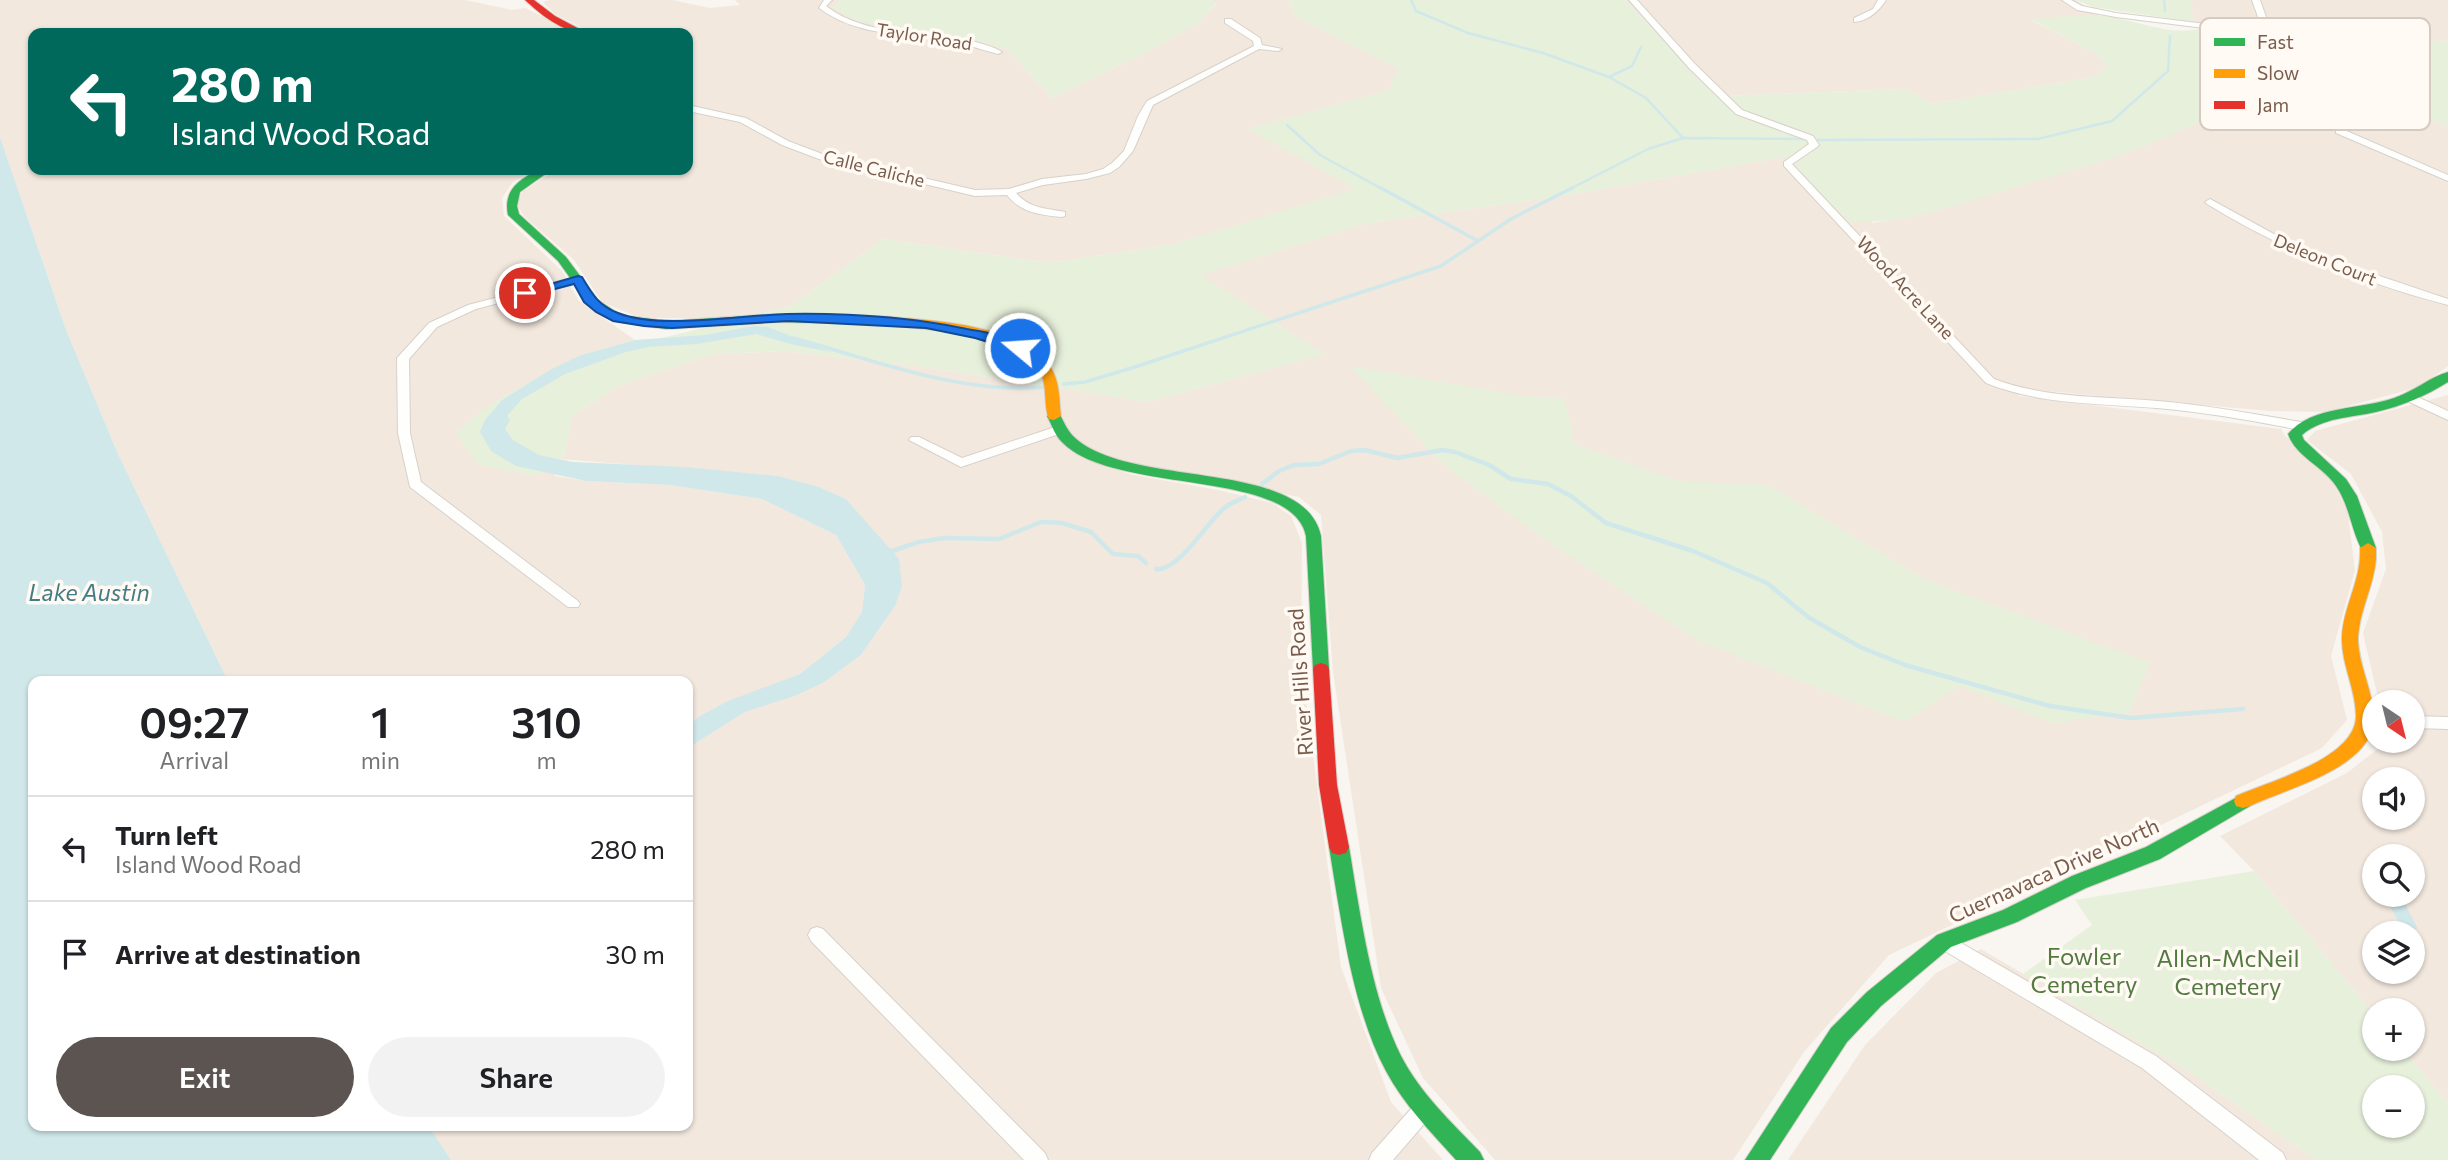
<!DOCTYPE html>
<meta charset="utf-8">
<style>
:root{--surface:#fff;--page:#f2f2f2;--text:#202124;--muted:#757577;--line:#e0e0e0;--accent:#5c5450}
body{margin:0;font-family:Commissioner,sans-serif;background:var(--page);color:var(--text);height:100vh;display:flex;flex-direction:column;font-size:26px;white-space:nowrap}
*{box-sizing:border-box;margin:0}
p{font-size:23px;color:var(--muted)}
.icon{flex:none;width:38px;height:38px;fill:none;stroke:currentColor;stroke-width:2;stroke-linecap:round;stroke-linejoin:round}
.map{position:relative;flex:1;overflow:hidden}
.details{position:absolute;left:28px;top:676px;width:665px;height:455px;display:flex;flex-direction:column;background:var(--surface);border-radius:14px;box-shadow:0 2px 5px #0004}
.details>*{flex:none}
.top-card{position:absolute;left:28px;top:28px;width:665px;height:147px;border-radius:14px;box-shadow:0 2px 5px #0004;background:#00695c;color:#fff;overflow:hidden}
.needle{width:46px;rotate:145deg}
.buttons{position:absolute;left:2362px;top:690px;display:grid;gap:14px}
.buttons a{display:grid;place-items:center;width:63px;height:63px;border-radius:50%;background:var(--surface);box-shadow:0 2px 5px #0004;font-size:35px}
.pin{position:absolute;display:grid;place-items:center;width:60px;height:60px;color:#fff;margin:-30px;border:4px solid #fff;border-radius:50%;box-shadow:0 2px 7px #0007}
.me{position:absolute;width:77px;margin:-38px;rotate:288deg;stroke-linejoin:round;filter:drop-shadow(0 0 5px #0008)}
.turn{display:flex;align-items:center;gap:24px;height:147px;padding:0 28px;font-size:32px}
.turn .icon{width:91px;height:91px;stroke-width:2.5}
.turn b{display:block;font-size:49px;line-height:60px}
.eta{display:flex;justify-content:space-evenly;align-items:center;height:119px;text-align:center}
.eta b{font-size:42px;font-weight:600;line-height:49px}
.primary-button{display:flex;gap:14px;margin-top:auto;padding:14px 28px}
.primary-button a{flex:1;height:80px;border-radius:42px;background:var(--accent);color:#fff;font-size:28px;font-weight:600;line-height:80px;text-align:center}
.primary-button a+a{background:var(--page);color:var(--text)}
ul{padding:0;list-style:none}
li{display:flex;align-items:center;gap:21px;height:105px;padding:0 28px;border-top:2px solid var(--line)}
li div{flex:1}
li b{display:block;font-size:26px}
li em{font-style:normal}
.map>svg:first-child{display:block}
.residential{fill:#f2e8de;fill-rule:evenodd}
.green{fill:#e7f0db;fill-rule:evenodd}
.water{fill:#d0e8ea}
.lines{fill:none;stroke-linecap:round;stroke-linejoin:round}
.stream-far2{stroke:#d0e8ea;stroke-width:2.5}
.stream-far1{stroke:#d0e8ea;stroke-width:3.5}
.stream{stroke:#d0e8ea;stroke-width:4.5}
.street-casing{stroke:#d7d1cb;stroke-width:2}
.fast-casing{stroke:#d9d2cb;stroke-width:2}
.slow-casing{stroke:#d9d2cb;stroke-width:2}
.jam-casing{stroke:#d9d2cb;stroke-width:2}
.street{fill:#fefefd;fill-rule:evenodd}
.fast{fill:#30b455;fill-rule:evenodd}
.slow{fill:#ff9f0a;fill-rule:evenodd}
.jam{fill:#e5322d;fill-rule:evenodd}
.route{fill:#1a73e8;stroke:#114b97;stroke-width:2}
.labels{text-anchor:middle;stroke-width:7;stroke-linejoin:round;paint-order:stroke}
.far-street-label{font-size:18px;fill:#7a5c4d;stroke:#fffaf3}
.street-label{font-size:21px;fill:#7a5c4d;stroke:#fffaf3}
.water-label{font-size:23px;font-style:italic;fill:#437c86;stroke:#fffaf3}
.near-park-label{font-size:24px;fill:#537a41;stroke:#fffaf3}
.key{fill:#fffaf3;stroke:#d7cbc1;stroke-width:2}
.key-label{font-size:19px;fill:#7a5c4d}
</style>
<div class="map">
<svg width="2448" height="1160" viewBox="0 0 2448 1160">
<rect width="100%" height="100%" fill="#f9f5f0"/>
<!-- residential -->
<g class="residential">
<path d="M0,0h465l47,10 13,-2 50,24 -542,1v137h501l-21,12 -11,16 2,18 58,55 17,30 56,39 -54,15 -26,121 31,5 84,4 92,14 74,36 29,50 -3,27 -16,25 -46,37 -35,14 -77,38v-45h-460l-110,-227 -52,-124 -66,-193z"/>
<path d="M549,0h123l38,8 30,-3 -5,-5h106l-9,7 58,22 51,3 66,17 45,49 97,-47 49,-28 18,-19 -5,-4h78l6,16 104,53 -10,21 -140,39 107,60 -25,9 -160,47 -123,18 -165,-24 -92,67 -48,12h-102l-39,-16 -28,-42 -49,-43 -9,-13 7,-13 33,-21h132v-137h-96l-37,-19 -12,-12z"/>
<path d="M1625,0h451l23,16 -68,4 64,33 13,12 -14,12 -163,27 -25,-15 -190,7z"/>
<path d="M2191,0h257v40l-96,12 -153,-23 -6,-7z"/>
<path d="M2299,62l149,65v239l-28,21 -95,25 -55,-1 -259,-23 9,8 261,33 4,7 46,40 17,39 7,55 -24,86 16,64 -25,28 -433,207 -85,97 -71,108h-238l-72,-82 -42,-90 -48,-316 -12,-157 -22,-18 -175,-36 -43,-16 -21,-22 -1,-35 89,14 176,-48 -124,-79 168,-52 194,-27 222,-39 13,5 76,61 54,-10 183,-55 78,-31 46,-24 30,-29 16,-11z"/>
<path d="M785,351l138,16 122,19 5,39 34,33 45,16 94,17 49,12 19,13 11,27 -1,121 40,303 50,135 52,58h-992l-23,-35h260v-377l57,-36 50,-16 28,-13 38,-28 34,-49 -35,-91 -14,-16 -27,-12 -42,-11 -218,-17 5,-3 8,-40 48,-31 94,-31z"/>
<path d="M2448,395v708l-46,-55h11v-38h-38v5l-121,-144 -34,-35 127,-63 42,-33h24v-38h-34l-16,-69 23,-64 -4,-37 -31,-58 -44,-34 8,-9zM2375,779h38v38h-38zM2375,856h38v38h-38zM2375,933h38v38h-38z"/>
<path d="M1981,949l212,125 123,86h-528l77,-115 71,-72z"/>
</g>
<!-- green -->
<g class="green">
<path d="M841,0h370l5,3 -17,20 -50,28 -97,47 -45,-49 -66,-17 -51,-3 -34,-9 -25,-13z"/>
<path d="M1289,0h336l91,96 190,-7 25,15 163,-27 13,-12 -12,-12 -65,-34c23,-1 49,-5 72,-3 33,3 64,20 97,13l153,23 96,-12v87l-149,-65c-35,2 -39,23 -65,41 -13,9 -29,15 -42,22 -55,28 -118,45 -176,62 -54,16 -109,37 -166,35l-53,-52v-8l-13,-5 -222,39 -194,27 -167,52 124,79 -177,48 -225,-35 -138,-16 -71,3 -94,31 -48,31 -8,40 -29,20 -57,-11 -22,-32 33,-28 51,-29 86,-29 165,-41 92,-67 165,24 123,-18 184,-56 -107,-60 141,-39 9,-21 -103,-53z"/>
<path d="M2076,0h115l2,22 -100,-15z"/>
<path d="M1349,366l175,30 41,3 9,45 105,37 90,4 155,94 226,84 -21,50 -79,10 -90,-37 -56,36 -208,-82 -145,-96 -106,-78z"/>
<path d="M2254,871l121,144v33h27l46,55v57h-132l-123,-86 -170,-100 69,-49 -17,-25zM2375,1087h38v38h-38z"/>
</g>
<!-- water -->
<g class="water">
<path d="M0,137l66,193 52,124 110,227h-195v444h395l23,35h-451z"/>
<path d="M753,326l15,1 63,25 -36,-7 -39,-11 -60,10 -48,3 -22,5 -61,22 -43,25 -15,17 3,4 -5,9 8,11 26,15 34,7 112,5 93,9 41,11 27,12 53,60 3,27 -7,20 -34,49 -38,28 -28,13 -50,16 -57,36v-22l12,-10 28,-15 72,-27 46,-37 16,-25 3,-27 -29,-50 -74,-36 -92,-14 -84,-4 -70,-15 -25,-15 -11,-19 5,-12 17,-20 48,-30 31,-15 54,-15 70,-5z"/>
<path d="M2384,894h16l18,35 -17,-2z"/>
</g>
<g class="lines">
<!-- stream-far2 -->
<g class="stream-far2">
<path d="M1411,0l5,11 52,22 75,20 66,24 37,21 37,40"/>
<path d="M2164,0l1,11"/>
<path d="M1609,77l23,-11 9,-19"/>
<path d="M1287,125l33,30 64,35"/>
<path d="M1818,140l220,-1 74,-18 56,-50 2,-35"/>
<path d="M1568,190l80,-41 35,-11 119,1"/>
</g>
<!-- stream-far1 -->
<g class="stream-far1">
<path d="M1381,188l97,53"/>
<path d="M793,338c81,22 168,57 253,49"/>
<path d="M1064,384l21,-2 53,-16 303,-100 70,-47 61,-31"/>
</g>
<!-- stream -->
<g class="stream">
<path d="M1262,484l17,-13 15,-6 25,-1 32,-13 14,-1 32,8 45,-8 13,2 34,13 22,14 37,5 23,12 35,27 87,28 74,32 41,34 52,30 45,18 145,41 81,12 112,-9"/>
<path d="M889,552l30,-10 25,-4 55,1 42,-17 21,1 29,9 22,22 25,2 8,7"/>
<path d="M1156,569c21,3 50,-44 65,-58 6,-7 16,-10 24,-14"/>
</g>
<defs>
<g id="street">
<path d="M824,0h8l-6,6c41,32 98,23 146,35 10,3 21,5 30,11l-4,2c-19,-5 -38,-12 -59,-15 -42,-6 -84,-4 -120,-31z"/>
<path d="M1629,0h8l58,64 47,46 71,26 6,9 -2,2 -25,17 202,215c53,20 109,17 164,22 48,4 96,13 143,21l6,4 -6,4c-48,-9 -96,-18 -145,-22 -58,-5 -115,-3 -170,-25l-202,-217v-4l25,-18 -2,-4 -71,-26 -47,-46z"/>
<path d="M1878,0h8c-7,11 -18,21 -32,22v-4l19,-9z"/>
<path d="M2062,0h9l11,6 34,7 147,18 -11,-31h8l12,34 -4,2 -152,-19 -39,-7z"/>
<path d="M1225,19h6l29,19 2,7 20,4 -4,2 -19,-2 -106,56 -20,46 -14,16 -9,6 -24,6 -43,6 -27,8c14,16 30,15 49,19v4l-3,1c-21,-2 -41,-4 -55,-22l-32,1 -156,-37 -37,-14 -42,-23 -52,-11v-6l58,13 42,23 37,14 150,35 34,-1 33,-10 44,-5 17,-5 9,-6 12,-12 14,-35 9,-15 107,-55 -1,-5 -28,-18z"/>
<path d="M2336,129h6l106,46v6l-112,-48z"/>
<path d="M2210,199l62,34 57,26 119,40v6c-85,-22 -166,-55 -241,-101l-2,-2z"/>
<path d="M578,276l4,1v4l-106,28 -39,18 -28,32 1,74 11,49 157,119 2,3 -2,3h-10l-158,-120 -12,-54 -1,-75 32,-35 39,-18z"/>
<path d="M2409,393l39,18v9l-43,-20v-6z"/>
<path d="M1058,426l4,1 2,3 -2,3 -101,34 -52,-27 2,-3h8l43,21z"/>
<path d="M2413,716l35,1v12l-35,-1z"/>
<path d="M817,927l6,2 222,224 3,7h-24l-213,-219 -3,-6 3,-6z"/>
<path d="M1944,933l212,123 127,97 3,7h-27l-117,-92 -204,-121 -3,-6 3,-6z"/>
<path d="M1424,1099l7,3 3,7 -3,7 -38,44h-24l3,-7 45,-51z"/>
</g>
<g id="fast">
<path d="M538,170h13l-31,22 -3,14 2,8 47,43 32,43 23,15 45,6 112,-7 100,2 6,4 -6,4 -100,-2 -112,7 -52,-8 -24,-15 -32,-45 -50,-46c-5,-24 10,-35 30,-45z"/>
<path d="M2448,372v10c-22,14 -46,24 -72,30 -25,6 -53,5 -74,23l2,5 42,39 11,17 19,52 -3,4h-10c-12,-21 -13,-46 -27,-66 -13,-20 -40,-29 -48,-52 24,-29 73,-24 106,-36 19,-6 36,-21 54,-26z"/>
<path d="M1054,412l5,1c4,7 8,17 14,23 55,54 231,21 248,100l8,133 -2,4h-12l-2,-4 -7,-133c-14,-69 -197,-40 -246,-96 -6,-7 -9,-17 -13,-24z"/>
<path d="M2243,794l7,2 2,5 -2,5 -90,53 -74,29 -69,34 -66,25 -70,59 -34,36 -77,118h-25l86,-132 36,-36 70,-57 66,-25 69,-34 74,-29z"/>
<path d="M1339,839l7,2 3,6c11,66 22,149 52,209 19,37 51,67 79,96l4,8h-28c-25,-28 -52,-55 -70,-89 -34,-63 -45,-154 -57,-224l3,-6z"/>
</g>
<g id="slow">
<path d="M878,316c49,4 143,7 173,52 9,14 8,32 10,48l-7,4 -5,-1c-6,-14 -1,-33 -9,-47 -26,-46 -122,-40 -166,-49l-2,-3z"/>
<path d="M2368,543l8,5v11c-2,27 -17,52 -18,79 0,27 15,52 16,79 0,51 -87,71 -124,89l-7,2 -7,-2 -2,-5 2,-5c33,-15 120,-37 120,-80 0,-27 -15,-52 -14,-79 1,-31 20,-57 18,-89z"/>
</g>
<g id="jam">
<path d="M525,0h9l21,16 32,17c-22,1 -46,-18 -62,-33z"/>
<path d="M1321,663l6,2 2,4 8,116 12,62 -3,6 -7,2 -7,-2 -3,-6 -10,-62 -6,-116 2,-4z"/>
</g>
</defs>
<!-- street casing -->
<use href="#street" class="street-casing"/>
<!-- fast casing -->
<use href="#fast" class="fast-casing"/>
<!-- slow casing -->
<use href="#slow" class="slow-casing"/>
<!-- jam casing -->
<use href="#jam" class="jam-casing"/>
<!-- street -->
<use href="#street" class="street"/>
<!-- fast -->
<use href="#fast" class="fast"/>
<!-- slow -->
<use href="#slow" class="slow"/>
<!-- jam -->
<use href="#jam" class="jam"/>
</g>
<!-- route -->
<path class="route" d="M578,276l4,1c10,17 17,29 36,36 41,17 123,2 169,1 59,-1 122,3 180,15 17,3 47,7 60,19l-7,4 -45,-14 -49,-10 -137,-7 -117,7 -28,-2 -31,-5 -17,-9 -12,-10 -10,-18 -49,13 -6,-4z"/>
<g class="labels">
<!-- far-street labels -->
<g class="far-street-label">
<text transform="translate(924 37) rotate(9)" y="6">Taylor Road</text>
<text transform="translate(874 169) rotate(14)" y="6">Calle Caliche</text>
<text transform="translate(2325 260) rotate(22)" y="6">Deleon Court</text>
<text transform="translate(1905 288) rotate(47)" y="6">Wood Acre Lane</text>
</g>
<!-- street labels -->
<g class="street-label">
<text transform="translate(1301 682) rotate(-94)" y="7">River Hills Road</text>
<text transform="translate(2054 871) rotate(-24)" y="7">Cuernavaca Drive North</text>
</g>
<!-- water labels -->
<g class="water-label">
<text x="89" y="601">Lake Austin</text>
</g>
<!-- near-park labels -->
<g class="near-park-label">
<text x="2084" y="965">Fowler<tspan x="2084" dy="28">Cemetery</tspan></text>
<text x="2228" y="967">Allen-McNeil<tspan x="2228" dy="28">Cemetery</tspan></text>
</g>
</g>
<!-- legend -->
<rect x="2200" y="18" width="230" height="112" rx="10" class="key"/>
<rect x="2214" y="38" width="31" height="8" fill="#30b455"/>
<rect x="2214" y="69" width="31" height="9" fill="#ff9f0a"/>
<rect x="2214" y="101" width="31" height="8" fill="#e5322d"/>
<g class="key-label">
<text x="2257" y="49">Fast</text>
<text x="2257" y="80">Slow</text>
<text x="2257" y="112">Jam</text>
</g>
</svg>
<div class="buttons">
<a><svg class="needle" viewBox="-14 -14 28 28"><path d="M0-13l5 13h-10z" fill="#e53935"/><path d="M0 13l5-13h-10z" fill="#757577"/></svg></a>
<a><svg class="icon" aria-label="sound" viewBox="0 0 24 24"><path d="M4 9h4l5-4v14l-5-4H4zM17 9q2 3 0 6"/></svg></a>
<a><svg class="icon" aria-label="search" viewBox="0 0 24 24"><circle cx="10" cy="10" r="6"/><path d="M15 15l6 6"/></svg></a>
<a><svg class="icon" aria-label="layers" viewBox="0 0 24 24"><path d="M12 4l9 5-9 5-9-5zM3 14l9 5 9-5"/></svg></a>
<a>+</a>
<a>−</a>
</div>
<div class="pin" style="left:525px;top:293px;background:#d93025"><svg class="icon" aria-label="arrive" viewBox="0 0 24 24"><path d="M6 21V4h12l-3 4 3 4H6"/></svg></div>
<svg class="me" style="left:1020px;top:348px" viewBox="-20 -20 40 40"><circle r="17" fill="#1a73e8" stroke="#fff" stroke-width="3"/><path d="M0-11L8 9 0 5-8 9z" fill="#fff"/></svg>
<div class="top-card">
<div class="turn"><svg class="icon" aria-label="left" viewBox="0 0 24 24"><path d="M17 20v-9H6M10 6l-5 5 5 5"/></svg><div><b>280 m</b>Island Wood Road</div></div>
</div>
<section class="details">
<div class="eta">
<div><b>09:27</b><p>Arrival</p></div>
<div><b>1</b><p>min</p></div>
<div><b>310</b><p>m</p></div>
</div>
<ul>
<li><svg class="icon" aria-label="left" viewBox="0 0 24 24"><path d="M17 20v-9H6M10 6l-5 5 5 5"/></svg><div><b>Turn left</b><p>Island Wood Road</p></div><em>280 m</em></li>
<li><svg class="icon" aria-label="arrive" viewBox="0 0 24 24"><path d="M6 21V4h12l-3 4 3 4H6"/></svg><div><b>Arrive at destination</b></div><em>30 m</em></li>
</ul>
<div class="primary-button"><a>Exit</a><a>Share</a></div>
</section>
</div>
